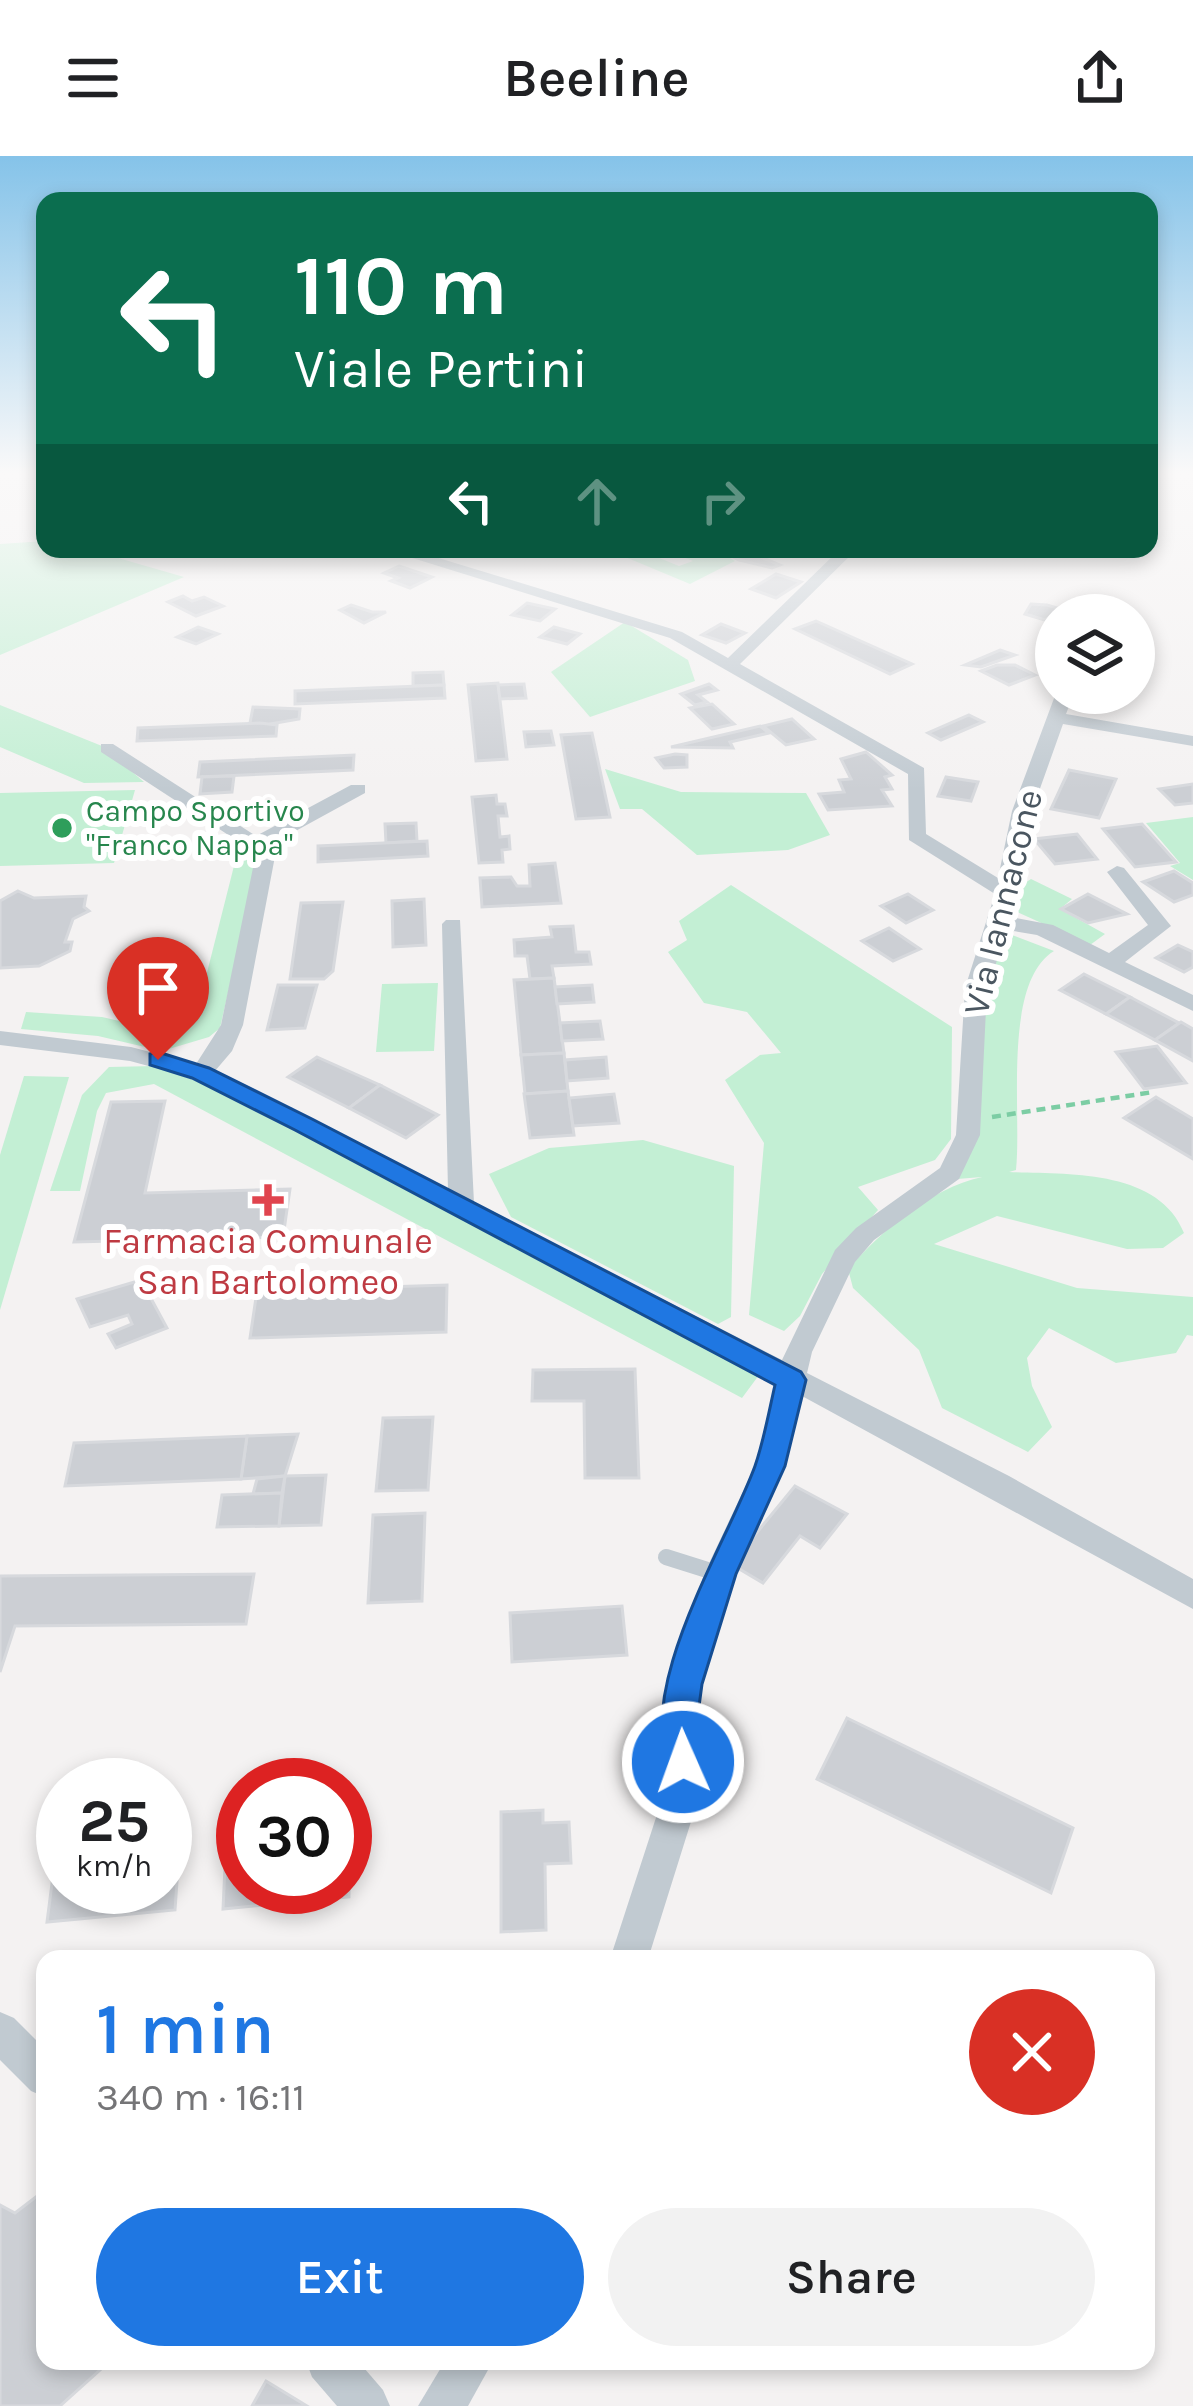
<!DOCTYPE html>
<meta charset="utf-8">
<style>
:root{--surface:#fff;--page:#f2f2f2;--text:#202124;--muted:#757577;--accent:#1f77e2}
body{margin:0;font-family:Karla,sans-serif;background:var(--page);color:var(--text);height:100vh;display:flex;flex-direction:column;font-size:45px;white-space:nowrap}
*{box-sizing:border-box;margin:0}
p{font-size:39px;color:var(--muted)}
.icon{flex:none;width:66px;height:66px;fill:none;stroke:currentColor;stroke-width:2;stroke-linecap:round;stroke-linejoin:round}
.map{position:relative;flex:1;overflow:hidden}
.side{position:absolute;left:36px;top:1794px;width:1119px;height:420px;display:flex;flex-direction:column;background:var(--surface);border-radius:24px;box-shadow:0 6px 18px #0003}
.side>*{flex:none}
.banner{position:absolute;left:36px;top:36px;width:1122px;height:366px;border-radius:24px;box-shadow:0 6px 18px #0003;background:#0b6e4f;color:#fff;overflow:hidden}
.fabs{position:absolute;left:1035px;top:438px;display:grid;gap:24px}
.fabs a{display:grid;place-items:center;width:120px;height:120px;border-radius:50%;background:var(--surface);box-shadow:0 6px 18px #0003;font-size:60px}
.speed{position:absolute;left:36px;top:1602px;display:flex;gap:24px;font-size:60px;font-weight:700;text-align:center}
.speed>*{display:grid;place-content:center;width:156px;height:156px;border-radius:50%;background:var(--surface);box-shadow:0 6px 18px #0003;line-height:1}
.speed small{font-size:30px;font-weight:400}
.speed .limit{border:18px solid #d22;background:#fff;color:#111}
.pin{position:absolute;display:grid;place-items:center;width:102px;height:102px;color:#fff;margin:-123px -51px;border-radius:50% 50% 50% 0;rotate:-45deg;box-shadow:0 0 12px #0007}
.pin .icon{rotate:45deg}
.me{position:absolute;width:132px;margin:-66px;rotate:358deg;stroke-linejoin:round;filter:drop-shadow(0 0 9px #0008)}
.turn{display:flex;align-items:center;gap:42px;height:252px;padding:0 60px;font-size:54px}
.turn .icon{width:156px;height:156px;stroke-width:2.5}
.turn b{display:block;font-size:84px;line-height:102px}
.lanes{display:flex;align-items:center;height:114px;padding:0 60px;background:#0003;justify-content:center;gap:60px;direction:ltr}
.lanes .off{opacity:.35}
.round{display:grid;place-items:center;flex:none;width:126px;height:126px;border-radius:63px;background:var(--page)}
.summary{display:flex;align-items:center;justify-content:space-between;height:204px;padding:0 60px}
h1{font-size:72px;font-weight:600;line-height:90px;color:var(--accent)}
.button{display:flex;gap:24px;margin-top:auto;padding:24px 60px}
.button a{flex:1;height:138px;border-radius:72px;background:var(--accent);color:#fff;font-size:48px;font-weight:600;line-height:138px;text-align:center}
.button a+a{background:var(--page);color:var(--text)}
header{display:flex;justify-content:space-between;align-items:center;height:156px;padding:0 60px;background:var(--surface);font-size:54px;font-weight:600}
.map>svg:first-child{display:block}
.green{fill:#c3efd4}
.building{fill:#cccfd4;stroke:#d7d9dd;stroke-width:3}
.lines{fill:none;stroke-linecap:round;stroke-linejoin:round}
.path{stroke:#7ccda4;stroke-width:4.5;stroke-dasharray:9 6;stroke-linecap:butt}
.service{stroke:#c1cad1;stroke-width:16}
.minor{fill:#c1cad1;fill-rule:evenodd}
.route{fill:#1f77e2;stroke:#144d93;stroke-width:3}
.leisure-dot{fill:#2e9e5b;stroke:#fff;stroke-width:4.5}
.health-dot{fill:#e0444e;stroke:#fff;stroke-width:4.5}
.labels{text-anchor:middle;stroke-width:12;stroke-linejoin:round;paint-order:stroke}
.far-leisure-label{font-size:30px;fill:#27864d;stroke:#fff;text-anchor:start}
.street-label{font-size:36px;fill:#4a5660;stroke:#fff}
.health-label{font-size:36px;fill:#be3a42;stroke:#fff}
</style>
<header><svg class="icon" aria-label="menu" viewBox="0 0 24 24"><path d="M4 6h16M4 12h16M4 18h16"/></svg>Beeline<svg class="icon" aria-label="share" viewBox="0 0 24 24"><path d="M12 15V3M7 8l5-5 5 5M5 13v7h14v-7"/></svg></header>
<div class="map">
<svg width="1193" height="2250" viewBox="0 0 1193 2250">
<rect width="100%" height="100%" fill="#f4f2f2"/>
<!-- green -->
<g class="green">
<path d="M45,385v8h42l97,28 -184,78v-111z"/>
<path d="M606,393h31l42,17 14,-5 -29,-12h51l20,12 -45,23z"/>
<path d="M625,466l63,38 7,21 -105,36 -39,-45z"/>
<path d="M0,549l102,41 42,36 -60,1 -84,-36z"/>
<path d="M605,613l76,23 125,1 24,42 -42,15 -91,5 -55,-46h-22z"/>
<path d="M135,634l-21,73 -114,3v-73z"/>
<path d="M1193,661v63l-23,-14 10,-3 -34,-40z"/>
<path d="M259,701l-39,171 -11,9 -47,14 -64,-15 -77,-7 5,-17 76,5 61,14 32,-11 41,-162z"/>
<path d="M1031,723l41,20 -12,10 45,25 -15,11 -75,-34 -7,-7 3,-12z"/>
<path d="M731,729l221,142 -1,112 -16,21 -77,27 20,23 -56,64 -22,42 -16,15 -35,-16 15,-172 -39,-63 35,-25 21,-2 -34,-41 -43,-9 -36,-51 19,-12 -8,-19z"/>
<path d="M1007,777l47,18c-52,32 -32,162 -38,219l-7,2c58,2 150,-3 175,61l-21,15 -36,1 -130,-33 -63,28 143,44 116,9v39l-6,-1 -11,18 -60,10 -67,-35 -22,30 5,28 20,41 -24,25 -86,-44 -23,-58 -66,-62 -5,-19c35,-39 81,-80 134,-92l-25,2 14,-149 28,-92z"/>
<path d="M438,827l-4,68 -58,1 6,-68z"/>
<path d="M155,910l52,19 555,286 -20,27 -588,-314 -48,9 -9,18 -17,80h-30l32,-96 27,-28z"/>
<path d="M24,920l45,1 -69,233v-155z"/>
<path d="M643,984l91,26 -3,151 -13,7 -207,-107 -22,-43 60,-26z"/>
</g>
<!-- building -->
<g class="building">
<path d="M719,393h22l39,16 -8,3 -33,-8z"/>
<path d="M399,410l33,11 -22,11 -19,-7 7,-3 -14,-5z"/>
<path d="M776,418l25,8 -25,16 -25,-9z"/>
<path d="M183,440l9,5 12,-4 19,9 -27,10 -28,-14z"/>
<path d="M527,447l28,6 -15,12 -28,-6z"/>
<path d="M1031,448l16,1 14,4 -16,11 -20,-6z"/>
<path d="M351,449l21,7h14l-22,11 -24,-13z"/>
<path d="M816,465l96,43 -22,10 -95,-45z"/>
<path d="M721,468l24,9 -19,10 -24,-8z"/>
<path d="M198,471l20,7 -22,10 -19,-7z"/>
<path d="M554,471l26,7 -13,10 -27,-7z"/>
<path d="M1000,494l15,5 -34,12 -16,-2z"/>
<path d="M997,509h18l20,10 -26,10 -28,-14z"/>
<path d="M443,516l1,13 -31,1v-13z"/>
<path d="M498,527l9,76 -31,2 -8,-76z"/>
<path d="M524,528l2,14 -26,1 -2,-14z"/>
<path d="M709,528l8,6 -19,5 9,7 -12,3 -14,-11z"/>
<path d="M444,529l1,13 -150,6v-13z"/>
<path d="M712,548l22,20 -22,5 -22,-21z"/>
<path d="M253,551l47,2 -1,10 -40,7 -9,-3z"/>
<path d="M969,559l14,7 -42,18 -13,-7z"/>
<path d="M792,563l22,20 -28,6 -23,-19z"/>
<path d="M260,567l17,2 -1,11 -139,5 1,-13z"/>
<path d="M760,570l9,7 -39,9 3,6 -62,-1z"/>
<path d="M551,575l3,14 -28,2 -2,-15z"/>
<path d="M592,577l18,84 -34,2 -15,-84z"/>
<path d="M866,596l26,23 -7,2 7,12 -10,1 10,16 -64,4 -9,-16 25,-2 -5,-12 12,-1 -10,-20z"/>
<path d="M675,598l12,1v12l-23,1 -8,-10z"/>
<path d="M354,599l-1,15 -155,7 2,-15z"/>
<path d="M1069,614l47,9 -17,39 -48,-9z"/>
<path d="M234,620l-2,16 -32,2 2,-17z"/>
<path d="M946,621l32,5 -7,19 -33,-5z"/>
<path d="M1193,628v19l-18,2 -16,-16z"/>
<path d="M496,639l1,9h8l2,12h-9l2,21 9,-1 1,13 -8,1 1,12 -24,1 -7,-66z"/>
<path d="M416,667l1,18 -31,2 -1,-19z"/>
<path d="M1142,668l34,38 -41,5 -32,-38z"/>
<path d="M1077,678l20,25 -42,5 -21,-25z"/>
<path d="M427,685l1,15 -110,6v-16z"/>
<path d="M555,707l6,40 -79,4 -2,-29 31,-1 6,9h13l-1,-21z"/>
<path d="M1174,715l19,12v12l-19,7 -31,-20z"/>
<path d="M18,735l16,7 52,-2 -2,11 5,4 -16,8 -8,23h7l-2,9 -31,15 -39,2v-67z"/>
<path d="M908,738l25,16 -27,13 -25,-17z"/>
<path d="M1088,738l39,20 -39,9 -27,-14z"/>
<path d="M424,743l2,46 -33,2 -1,-46z"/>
<path d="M343,746l-10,69 -9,8h-34l11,-76z"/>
<path d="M573,770l3,26h13l2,12 -39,2 2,12 -24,1 -3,-23h-12l-1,-16 38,-3 -2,-10z"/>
<path d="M889,772l31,21 -27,12 -31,-20z"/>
<path d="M1178,789l15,7v15l-9,5 -28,-14z"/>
<path d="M1084,818l46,23 -24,17 -46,-24z"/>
<path d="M554,822l10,75 -43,2 -7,-75z"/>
<path d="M278,829h39l-12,43 -38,2z"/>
<path d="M592,829l2,17 -37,2 -2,-17z"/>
<path d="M1130,841l49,26 -24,17 -49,-26z"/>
<path d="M600,865l3,18 -41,2 -2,-18z"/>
<path d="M1181,866l12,7v32l-38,-21z"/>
<path d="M1157,890l22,28 7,9 -42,6 -28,-37z"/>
<path d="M564,897l4,38 -43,3 -4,-39z"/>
<path d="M317,901l63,28 -31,23 -61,-31z"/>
<path d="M606,901l2,21 -41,3 -2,-21z"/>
<path d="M380,929l58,30 -32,23 -57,-30z"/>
<path d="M568,935l6,44 -44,3 -6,-44z"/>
<path d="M614,938l5,29 -46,3 -4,-28z"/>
<path d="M1156,941l37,22v40l-69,-41z"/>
<path d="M165,945l-20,92 145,-4 -7,48 -209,5 37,-140z"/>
<path d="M141,1124l26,48 -51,20 -8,-14 24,-10 -4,-9 -38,12 -13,-28z"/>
<path d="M447,1129l-1,47 -196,6 7,-47z"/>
<path d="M635,1213l4,109h-54l-1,-77h-52l1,-31z"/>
<path d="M433,1261l-5,73 -52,1 7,-73z"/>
<path d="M298,1278l-13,42 -44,3 6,-43z"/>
<path d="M247,1280l-6,43 -176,7 9,-43z"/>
<path d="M326,1319l-5,50 -42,1 6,-50z"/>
<path d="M285,1320l-3,17 -29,1 4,-15z"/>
<path d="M795,1330l52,28 -27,34 -20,-12 -37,47 -32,-19z"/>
<path d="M282,1337l-3,33 -62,1 5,-32z"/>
<path d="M425,1357l-3,88 -54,2 5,-88z"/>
<path d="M254,1418l-8,50 -231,2 -15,46v-96z"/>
<path d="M622,1450l5,49 -115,7 -2,-49z"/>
<path d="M847,1562l226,110 -22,65 -234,-114z"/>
<path d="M543,1654v13l26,-1 2,41 -26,1 1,66 -45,2v-120z"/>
<path d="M350,1656l-1,85 -126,12 4,-85 16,-2v65h102v-74z"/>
<path d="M181,1669l-6,85 -128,12 11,-85 5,-1v51h102v-60z"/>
<path d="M45,2034v171h65l-50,45h-60v-201l15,8z"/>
<path d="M266,2225l41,25h-55z"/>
</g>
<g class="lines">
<!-- path -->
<path class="path" d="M992,961l161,-25"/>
<!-- service -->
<path class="service" d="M666,1401l54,17"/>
<!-- minor -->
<g class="minor">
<path d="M409,393l273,83 46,26 112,-109h17l-117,115 184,104 2,66 72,44 14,-67 44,-118h18l-8,21 127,22v10l-130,-22 -31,87 -21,106 42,8 56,28 39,-28 -41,-53 10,-6 7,2 47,58 -46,36 68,33v16l-156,-76 -29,-5 -21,58 -7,147 -21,44 -85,61 -19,22 -43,90 -5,21 202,103 184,103v30l-391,-213 -17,70 -49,108 -33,110 -6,38 3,71 -52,166h-38l54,-166 -1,-71 6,-38 35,-110 51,-108 21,-83 -583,-305 -63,-17 -130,-16v-14l131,16 65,17 25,-39 35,-172 -155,-101v-8h12l143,92 95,-51h14v8l-95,52 6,6 -33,174 -11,26 -17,20 233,119 -6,-266 4,-4h14l14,283 308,157 53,-110 21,-22 84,-60 16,-33 9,-147 30,-94 -86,-54 -1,-66 -238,-136 -264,-82z"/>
<path d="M0,1856l14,6 31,31v48l-14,-6 -31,-31z"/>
<path d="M306,2205h52l25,29 7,16h-53l-25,-29z"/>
<path d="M445,2205h48l-25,45h-50z"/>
</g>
</g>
<!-- sky -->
<linearGradient id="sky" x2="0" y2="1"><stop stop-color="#85c3e9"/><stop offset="0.5" stop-color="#faf9f9"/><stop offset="1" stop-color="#faf9f9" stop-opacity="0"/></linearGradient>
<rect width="1193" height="634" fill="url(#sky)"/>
<!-- route -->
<path class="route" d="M158,896l51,16 103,51 489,253 5,8 -21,86 -49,108 -34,110 -5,37 4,41 -5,12 -13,5 -12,-5c-39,-85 55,-228 84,-308 9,-26 14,-55 20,-81l-480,-255 -103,-52 -42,-13v-11z"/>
<!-- markers -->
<circle class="leisure-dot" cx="62" cy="672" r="12"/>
<path class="health-dot" d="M262 1026h12v12h12v12h-12v12h-12v-12h-12v-12h12z"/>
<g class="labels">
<!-- far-leisure labels -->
<g class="far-leisure-label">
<text x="86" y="665">Campo Sportivo<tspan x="86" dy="34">"Franco Nappa"</tspan></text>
</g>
<!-- street labels -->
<g class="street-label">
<text transform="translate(1002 746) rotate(-76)" y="13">Via Iannacone</text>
</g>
<!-- health labels -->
<g class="health-label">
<text x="268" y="1097">Farmacia Comunale<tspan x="268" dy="41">San Bartolomeo</tspan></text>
</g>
</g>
</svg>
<div class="fabs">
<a><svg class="icon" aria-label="layers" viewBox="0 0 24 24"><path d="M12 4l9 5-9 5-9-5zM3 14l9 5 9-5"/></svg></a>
</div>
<div class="speed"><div>25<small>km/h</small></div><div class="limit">30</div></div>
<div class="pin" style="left:158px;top:904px;background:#d93025"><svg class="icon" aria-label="arrive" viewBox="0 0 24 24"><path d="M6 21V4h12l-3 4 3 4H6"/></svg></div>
<svg class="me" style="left:683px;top:1606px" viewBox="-20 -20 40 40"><circle r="17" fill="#1f77e2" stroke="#fff" stroke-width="3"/><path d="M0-11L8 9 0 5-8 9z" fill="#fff"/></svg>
<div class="banner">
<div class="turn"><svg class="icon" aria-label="left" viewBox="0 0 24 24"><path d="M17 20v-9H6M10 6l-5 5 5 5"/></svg><div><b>110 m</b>Viale Pertini</div></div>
<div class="lanes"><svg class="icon" aria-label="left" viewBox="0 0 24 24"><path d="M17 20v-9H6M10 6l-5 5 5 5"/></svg><svg class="icon off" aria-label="ahead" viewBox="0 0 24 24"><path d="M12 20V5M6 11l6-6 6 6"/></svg><svg class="icon off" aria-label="right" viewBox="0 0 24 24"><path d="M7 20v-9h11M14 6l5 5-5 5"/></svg></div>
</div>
<section class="side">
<div class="summary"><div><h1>1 min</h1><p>340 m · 16:11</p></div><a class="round" style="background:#d93025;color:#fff"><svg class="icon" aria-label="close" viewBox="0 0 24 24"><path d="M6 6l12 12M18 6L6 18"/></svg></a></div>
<div class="button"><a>Exit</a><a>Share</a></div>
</section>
</div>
